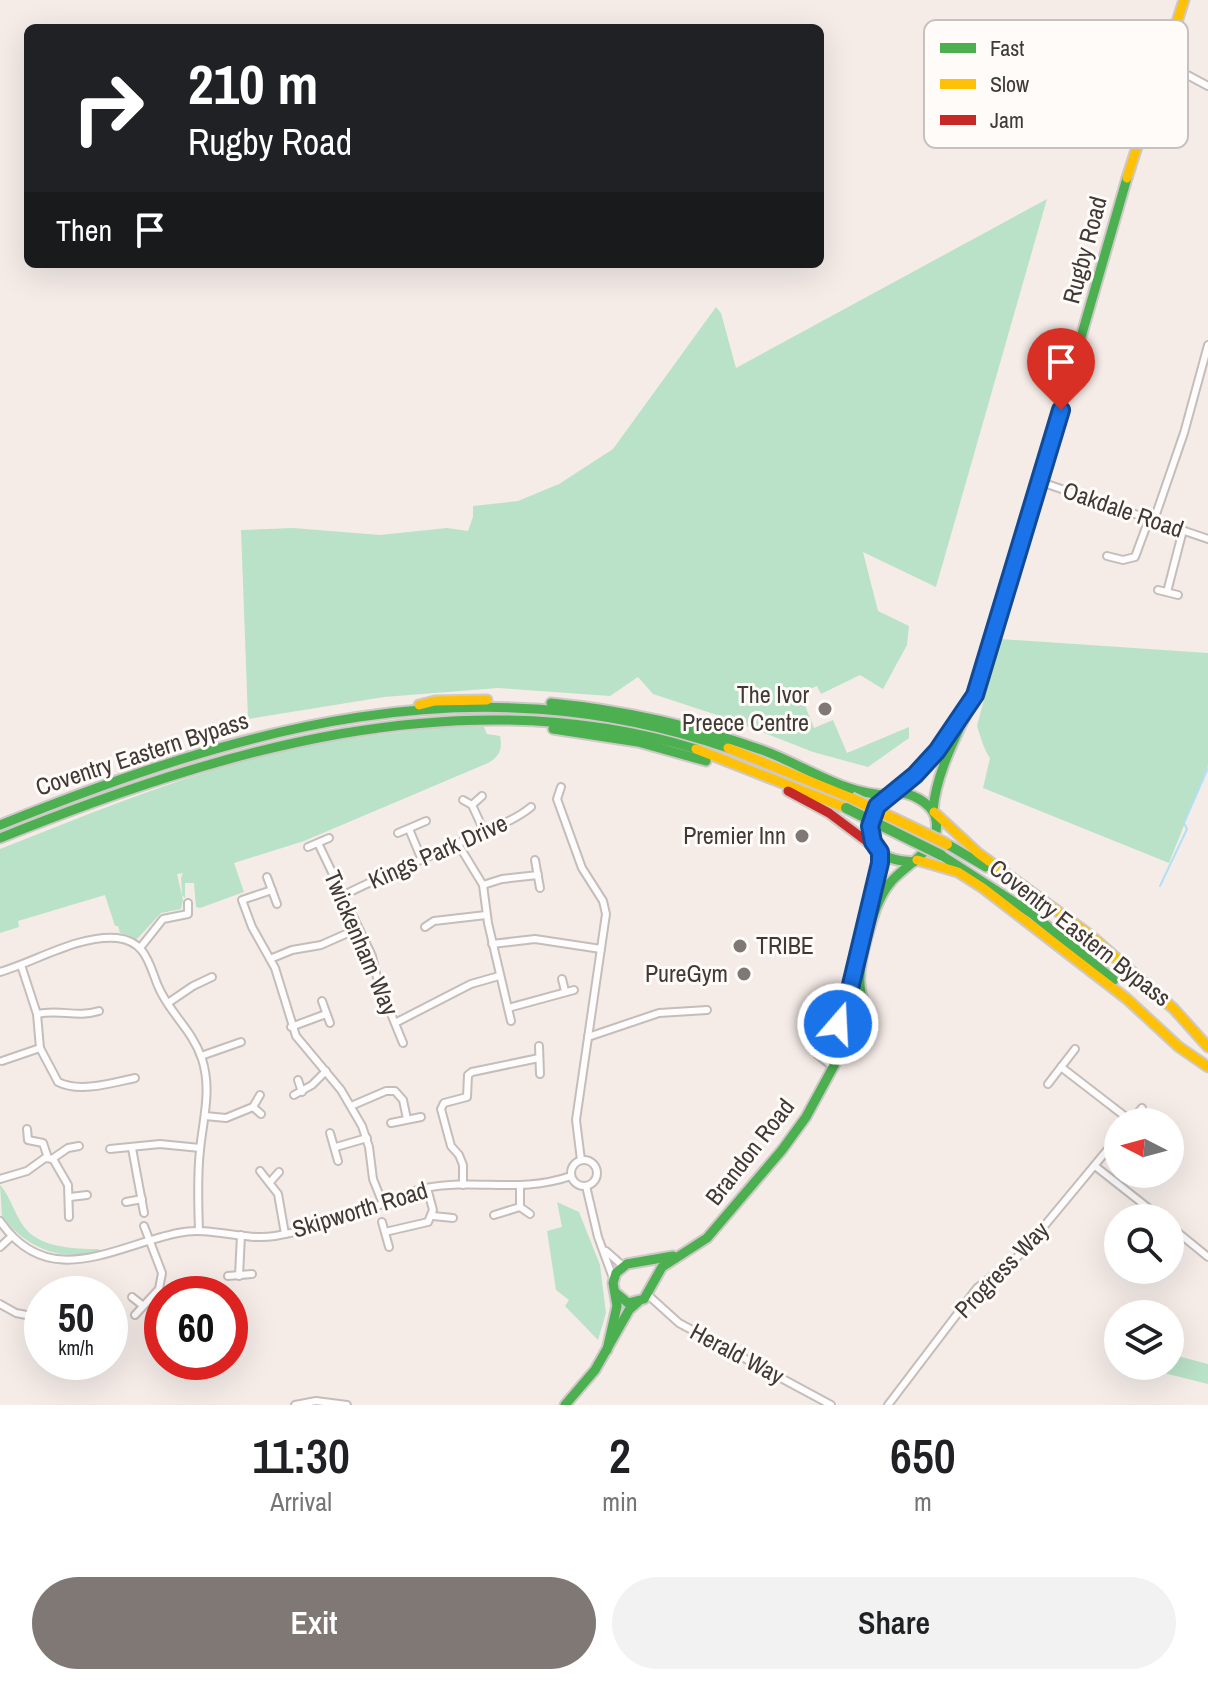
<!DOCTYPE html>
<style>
:root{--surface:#fff;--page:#f2f2f2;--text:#202124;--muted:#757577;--accent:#7f7874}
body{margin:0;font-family:"Archivo Narrow",sans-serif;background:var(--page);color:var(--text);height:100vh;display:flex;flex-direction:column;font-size:30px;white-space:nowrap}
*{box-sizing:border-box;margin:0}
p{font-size:26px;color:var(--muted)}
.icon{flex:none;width:44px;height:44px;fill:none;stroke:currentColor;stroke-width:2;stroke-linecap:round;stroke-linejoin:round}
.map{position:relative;height:1405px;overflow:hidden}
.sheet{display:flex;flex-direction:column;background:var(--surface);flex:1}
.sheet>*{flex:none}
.top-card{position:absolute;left:24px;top:24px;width:800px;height:244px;border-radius:12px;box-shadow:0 8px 32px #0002;background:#202124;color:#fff;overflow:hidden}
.needle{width:52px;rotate:276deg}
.controls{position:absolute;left:1104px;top:1108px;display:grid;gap:16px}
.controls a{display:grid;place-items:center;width:80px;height:80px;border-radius:50%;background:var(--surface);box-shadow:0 8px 32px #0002;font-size:40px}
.speed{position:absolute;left:24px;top:1276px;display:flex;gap:16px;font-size:40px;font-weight:700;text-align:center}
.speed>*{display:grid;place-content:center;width:104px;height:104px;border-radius:50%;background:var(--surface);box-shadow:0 8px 32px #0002;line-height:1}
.speed small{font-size:20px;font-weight:400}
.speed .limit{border:12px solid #d22;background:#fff;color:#111}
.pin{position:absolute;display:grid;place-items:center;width:68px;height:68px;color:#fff;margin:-82px -34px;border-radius:50% 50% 50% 0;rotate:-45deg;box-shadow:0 0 8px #0007}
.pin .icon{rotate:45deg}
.me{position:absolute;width:88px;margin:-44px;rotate:19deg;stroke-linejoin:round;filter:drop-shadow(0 0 6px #0008)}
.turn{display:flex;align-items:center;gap:28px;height:168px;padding:0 32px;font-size:36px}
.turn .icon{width:104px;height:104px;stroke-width:2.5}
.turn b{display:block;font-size:56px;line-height:68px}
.then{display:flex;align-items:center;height:76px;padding:0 32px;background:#0003;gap:16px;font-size:30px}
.eta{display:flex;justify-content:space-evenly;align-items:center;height:136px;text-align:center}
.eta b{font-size:48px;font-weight:600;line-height:56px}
.action{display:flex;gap:16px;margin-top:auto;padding:16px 32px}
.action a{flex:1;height:92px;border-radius:48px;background:var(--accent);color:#fff;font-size:32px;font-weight:600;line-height:92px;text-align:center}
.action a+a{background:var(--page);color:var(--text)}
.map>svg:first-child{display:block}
.green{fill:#bae2c8}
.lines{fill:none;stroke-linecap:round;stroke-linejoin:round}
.stream{stroke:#b1e0f7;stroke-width:2}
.street-casing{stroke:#c4bdb9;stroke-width:10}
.fast-casing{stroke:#cdc9c7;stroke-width:13}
.slow-casing{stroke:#cdc9c7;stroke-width:13}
.jam-casing{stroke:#cdc9c7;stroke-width:13}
.street{stroke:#fefcfc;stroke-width:6}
.fast{stroke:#4caf50;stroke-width:9}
.slow{stroke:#ffc107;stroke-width:9}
.jam{stroke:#c62828;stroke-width:9}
.fast-bridge-casing{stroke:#cdc9c7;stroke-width:14;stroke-linecap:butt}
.slow-bridge-casing{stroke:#cdc9c7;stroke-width:14;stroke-linecap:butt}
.fast-bridge{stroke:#4caf50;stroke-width:10}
.slow-bridge{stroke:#ffc107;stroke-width:10}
.route-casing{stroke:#114b97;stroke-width:20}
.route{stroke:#1a73e8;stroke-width:14}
.poi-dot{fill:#7f7874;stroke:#fffbf9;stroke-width:3}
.labels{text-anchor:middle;stroke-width:6;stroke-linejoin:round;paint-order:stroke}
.street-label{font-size:24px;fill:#403936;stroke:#fffbf9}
.poi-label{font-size:24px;fill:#403936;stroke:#fffbf9;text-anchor:end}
.key{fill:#fffbf9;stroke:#c6c1be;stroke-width:2}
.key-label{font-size:22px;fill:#403936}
</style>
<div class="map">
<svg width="1208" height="1405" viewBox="0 0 1208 1405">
<rect width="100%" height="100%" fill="#f5ece8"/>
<!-- green -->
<g class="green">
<path d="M1047,199l-111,388 -73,-35 15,59 31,15 -2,19 -24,44 -23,-14 -39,19 -4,-8 -17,7 14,35 19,-8 14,33 62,-26v11l-41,29 -55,-15 -87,-34 -73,-24 -15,-17 -28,19 -112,-8 -114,9 -136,22 -7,-189 52,-2 87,7 67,-7 21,3 5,-14v-11l45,-5 41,-17 54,-35 103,-142 5,6 15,55z"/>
<path d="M1000,639l208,14v112l-39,98 -186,-75 7,-30c-6,-8 -10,-23 -13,-32z"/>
<path d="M444,727h40l3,7 13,2c3,13 -1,21 -12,27l-184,78 -70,22 10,29 -44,16 -4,-1 -2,-24h-9v15l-3,-3 -1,-17 2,-5 -6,1 6,26 -2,9 -20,4 -24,26 -17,-6 -2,-7h-3l-10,-31 -87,26 1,6 -19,6v-84c95,-37 188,-77 288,-99 51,-12 104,-17 156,-23z"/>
<path d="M0,1185c9,9 14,27 22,39 15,24 52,25 77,25l-1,3c-41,9 -70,-4 -96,-35z"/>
<path d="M557,1202l22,10 21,53 6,48 -8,27 -33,-34 4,-6 -13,-10 -9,-59 15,-4z"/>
<path d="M1170,1354l38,10v20l-72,-18h34z"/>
</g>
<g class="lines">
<!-- stream -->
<path class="stream" d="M1160,886l27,-57 -3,-6 24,-55"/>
<defs>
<g id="street">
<path d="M1163,62l45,24"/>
<path d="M1038,481l170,58"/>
<path d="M1154,520l30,-87 24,-88"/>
<path d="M1107,556l16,4 12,-3 14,-38"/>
<path d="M1158,590l20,5"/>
<path d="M1167,592l16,-62"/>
<path d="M561,787l-4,12 4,11 21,58 21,33 3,13 -30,206 5,40"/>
<path d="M463,800l9,5 10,-9"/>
<path d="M472,805l12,26"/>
<path d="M409,829l13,31"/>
<path d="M398,833l28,-12"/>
<path d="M318,843l54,113 6,26 25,61"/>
<path d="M458,844l25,41 5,38 23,98"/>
<path d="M308,847l21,-9"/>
<path d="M535,860l5,28"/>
<path d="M267,877l10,27"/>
<path d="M483,885l19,-6 36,-4"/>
<path d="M272,890l-30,10 10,27 23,41 21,68 45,54 21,36 7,21 4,32 10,25"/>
<path d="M344,895c41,-21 84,-37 125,-57 21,-10 44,-16 62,-31"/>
<path d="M425,927l9,-6 52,-6"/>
<path d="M492,944l43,-5 66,10"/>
<path d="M140,948l23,-29 25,-5v-11"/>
<path d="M270,959l22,-9 29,-5 36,-16"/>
<path d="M21,965l16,49 3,34 18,34c22,11 54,1 77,-4"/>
<path d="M0,972c37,-11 78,-37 117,-34 29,3 32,26 41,48 11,27 34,43 44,73 10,31 1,60 -2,91 -3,27 -2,53 -1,80"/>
<path d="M562,979l3,12"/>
<path d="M322,1001l8,22"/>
<path d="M168,1003l25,-17 19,-9"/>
<path d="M508,1008l66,-18"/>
<path d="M37,1014c24,-5 39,4 62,-3"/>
<path d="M395,1023l76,-39 28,-8"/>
<path d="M291,1027l35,-13"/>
<path d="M588,1037l71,-24 48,-3"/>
<path d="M812,1041l5,13 16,13"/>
<path d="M539,1046l1,28"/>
<path d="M201,1056l40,-14"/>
<path d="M2,1061l38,-13"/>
<path d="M1061,1067l70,54"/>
<path d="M298,1080l4,12"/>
<path d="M1048,1084l27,-35"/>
<path d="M260,1095l-7,12 8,7"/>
<path d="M294,1095l18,-10 14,-14"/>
<path d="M351,1106l35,-15h9l8,9 4,19"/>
<path d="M205,1116l21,2 27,-11"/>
<path d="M1130,1122l12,-14"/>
<path d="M391,1123l30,-6"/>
<path d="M27,1129l1,11 15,3 5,15"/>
<path d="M330,1133l8,28"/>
<path d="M336,1147l31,-9"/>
<path d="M132,1148l12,65"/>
<path d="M110,1149l50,-5 40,4"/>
<path d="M52,1159l16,-11 11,-2"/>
<circle cx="584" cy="1173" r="13"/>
<path d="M1095,1166l66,52"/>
<path d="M260,1171l18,23 7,40"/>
<path d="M0,1179l27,-8 18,-13 8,1 15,26 1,32"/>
<path d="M271,1181l8,-9"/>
<path d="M463,1185v-20l-4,-10 -8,-9 -10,-37 3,-6 23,-6 1,-22 4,-3 67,-14"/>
<path d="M586,1186l12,51 15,41"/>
<path d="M70,1197l17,-2"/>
<path d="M126,1202l16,-3"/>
<path d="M520,1207v-21"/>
<path d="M520,1207l10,7"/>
<path d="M494,1215l26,-8"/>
<path d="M433,1216l20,2"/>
<path d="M0,1221c49,71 114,25 178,12 33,-7 64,8 97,3 29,-5 60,-13 88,-24 21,-8 40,-19 63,-24 51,-10 93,6 145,-12"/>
<path d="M382,1222l7,25"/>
<path d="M1170,1226l38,31"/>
<path d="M385,1232l43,-10 5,-12 -6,-22"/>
<path d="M0,1247l12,-11"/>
<path d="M606,1251l17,15"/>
<path d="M228,1276l24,-2"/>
<path d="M239,1276l2,-41"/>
<path d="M648,1295l31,28 152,82"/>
<path d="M132,1297l10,8"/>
<path d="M0,1304l16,9 26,5"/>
<path d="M135,1315l24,-26 3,-16 -18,-47"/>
<path d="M295,1405l21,-4 31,4"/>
<path d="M888,1405l89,-117 44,-34 97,-117"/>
</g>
<g id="fast">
<path d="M551,703c72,7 143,23 211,47 42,15 81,45 127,45"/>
<path d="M553,729l85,13 68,19"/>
<path d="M893,793l39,-38 33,-43"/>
<path d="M933,810c4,-48 36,-94 52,-141l142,-491"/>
<path d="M0,825c242,-97 471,-165 728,-77"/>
<path d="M0,838c220,-88 461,-161 696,-89"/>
<path d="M947,844l39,23"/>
<path d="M941,855l90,58 83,67"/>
<path d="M837,1060c11,-9 31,-18 35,-33 3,-12 -9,-23 -11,-34 -4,-21 3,-46 9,-66 4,-15 10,-32 20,-44 16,-20 55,-35 45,-67 -3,-8 -9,-13 -16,-17 -9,-5 -20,-8 -29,-4 -24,10 -27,46 -5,60 8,6 19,6 29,7"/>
<path d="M616,1293l12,10 16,-4 18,-32 45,-29 75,-88 24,-33 31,-57 5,-20 -4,-20 11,-27 31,-130v-11"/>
<path d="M607,1350l10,-44 -4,-23 3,-10 11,-9 46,-8"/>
<path d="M565,1405l30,-35 34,-60 9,-8"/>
</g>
<g id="slow">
<path d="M1127,178l57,-178"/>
<path d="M419,705l16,-4 52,-1"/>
<path d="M728,748l123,50"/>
<path d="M696,749l150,59"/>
<path d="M934,812l44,41 112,82 84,74 34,38"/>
<path d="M917,860l41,12 25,16 144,111 52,48 29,20"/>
</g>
<path id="jam" d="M788,791l41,22 48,36"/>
</defs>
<!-- street casing -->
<use href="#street" class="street-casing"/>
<!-- fast casing -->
<use href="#fast" class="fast-casing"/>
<!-- slow casing -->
<use href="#slow" class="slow-casing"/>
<!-- jam casing -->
<use href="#jam" class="jam-casing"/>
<!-- street -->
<use href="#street" class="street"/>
<!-- fast -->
<use href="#fast" class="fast"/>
<!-- slow -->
<use href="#slow" class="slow"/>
<!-- jam -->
<use href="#jam" class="jam"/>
<defs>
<path id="fast-bridge" d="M846,808l95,47"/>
<path id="slow-bridge" d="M851,798l96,46"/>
</defs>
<!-- fast-bridge casing -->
<use href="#fast-bridge" class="fast-bridge-casing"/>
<!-- slow-bridge casing -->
<use href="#slow-bridge" class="slow-bridge-casing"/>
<!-- fast-bridge -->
<use href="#fast-bridge" class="fast-bridge"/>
<!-- slow-bridge -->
<use href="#slow-bridge" class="slow-bridge"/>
</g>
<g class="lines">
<defs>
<path id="route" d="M838,1024l11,-31 31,-130v-11l-7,-10 -3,-16 7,-20 38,-31 22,-24 38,-56 86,-285"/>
</defs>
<!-- route casing -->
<use href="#route" class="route-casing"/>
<!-- route -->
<use href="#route" class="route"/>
</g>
<!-- markers -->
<g class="poi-dot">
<circle cx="825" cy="709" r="8"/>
<circle cx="802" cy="836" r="8"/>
<circle cx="740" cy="946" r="8"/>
<circle cx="744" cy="974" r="8"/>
</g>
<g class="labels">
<!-- street labels -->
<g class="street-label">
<text transform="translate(1085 250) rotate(-75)" y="8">Rugby Road</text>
<text transform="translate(1123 510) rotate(19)" y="8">Oakdale Road</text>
<text transform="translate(142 754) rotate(-18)" y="8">Coventry Eastern Bypass</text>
<text transform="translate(438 852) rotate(-24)" y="8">Kings Park Drive</text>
<text transform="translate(1080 933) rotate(38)" y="8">Coventry Eastern Bypass</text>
<text transform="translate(361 943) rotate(67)" y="8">Twickenham Way</text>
<text transform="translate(750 1152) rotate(-52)" y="8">Brandon Road</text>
<text transform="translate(360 1210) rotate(-17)" y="8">Skipworth Road</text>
<text transform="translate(1002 1270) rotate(-46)" y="8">Progress Way</text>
<text transform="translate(737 1354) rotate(28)" y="8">Herald Way</text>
</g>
<!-- poi labels -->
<g class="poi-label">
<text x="809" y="703">The Ivor<tspan x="809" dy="28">Preece Centre</tspan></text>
<text x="786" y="844">Premier Inn</text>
<text x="756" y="954" text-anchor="start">TRIBE</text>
<text x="728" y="982">PureGym</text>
</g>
</g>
<!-- legend -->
<rect x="924" y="20" width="264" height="128" rx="12" class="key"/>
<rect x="940" y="43" width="36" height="10" fill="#4caf50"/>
<rect x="940" y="79" width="36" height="10" fill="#ffc107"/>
<rect x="940" y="115" width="36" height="10" fill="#c62828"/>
<g class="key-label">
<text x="990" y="56">Fast</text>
<text x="990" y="92">Slow</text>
<text x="990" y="128">Jam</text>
</g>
</svg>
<div class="controls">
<a><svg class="needle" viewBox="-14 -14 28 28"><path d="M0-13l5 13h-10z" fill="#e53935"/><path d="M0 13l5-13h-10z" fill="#757577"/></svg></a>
<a><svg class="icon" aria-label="search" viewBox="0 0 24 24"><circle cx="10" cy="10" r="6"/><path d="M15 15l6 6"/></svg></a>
<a><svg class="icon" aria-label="layers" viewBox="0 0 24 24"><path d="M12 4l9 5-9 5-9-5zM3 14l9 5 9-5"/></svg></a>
</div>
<div class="speed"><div>50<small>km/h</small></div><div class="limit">60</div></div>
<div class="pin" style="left:1061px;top:410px;background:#d93025"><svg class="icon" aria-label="arrive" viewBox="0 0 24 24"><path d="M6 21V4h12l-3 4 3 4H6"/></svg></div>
<svg class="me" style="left:838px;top:1024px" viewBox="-20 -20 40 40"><circle r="17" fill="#1a73e8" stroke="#fff" stroke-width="3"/><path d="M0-11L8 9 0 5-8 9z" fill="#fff"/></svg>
<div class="top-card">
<div class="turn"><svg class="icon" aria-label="right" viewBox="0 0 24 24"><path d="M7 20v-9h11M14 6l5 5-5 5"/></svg><div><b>210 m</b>Rugby Road</div></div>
<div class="then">Then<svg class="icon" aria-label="arrive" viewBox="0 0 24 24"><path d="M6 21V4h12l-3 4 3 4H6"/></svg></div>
</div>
</div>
<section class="sheet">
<div class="eta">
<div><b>11:30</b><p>Arrival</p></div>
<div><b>2</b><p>min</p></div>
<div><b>650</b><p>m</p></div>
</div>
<div class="action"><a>Exit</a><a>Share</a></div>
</section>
